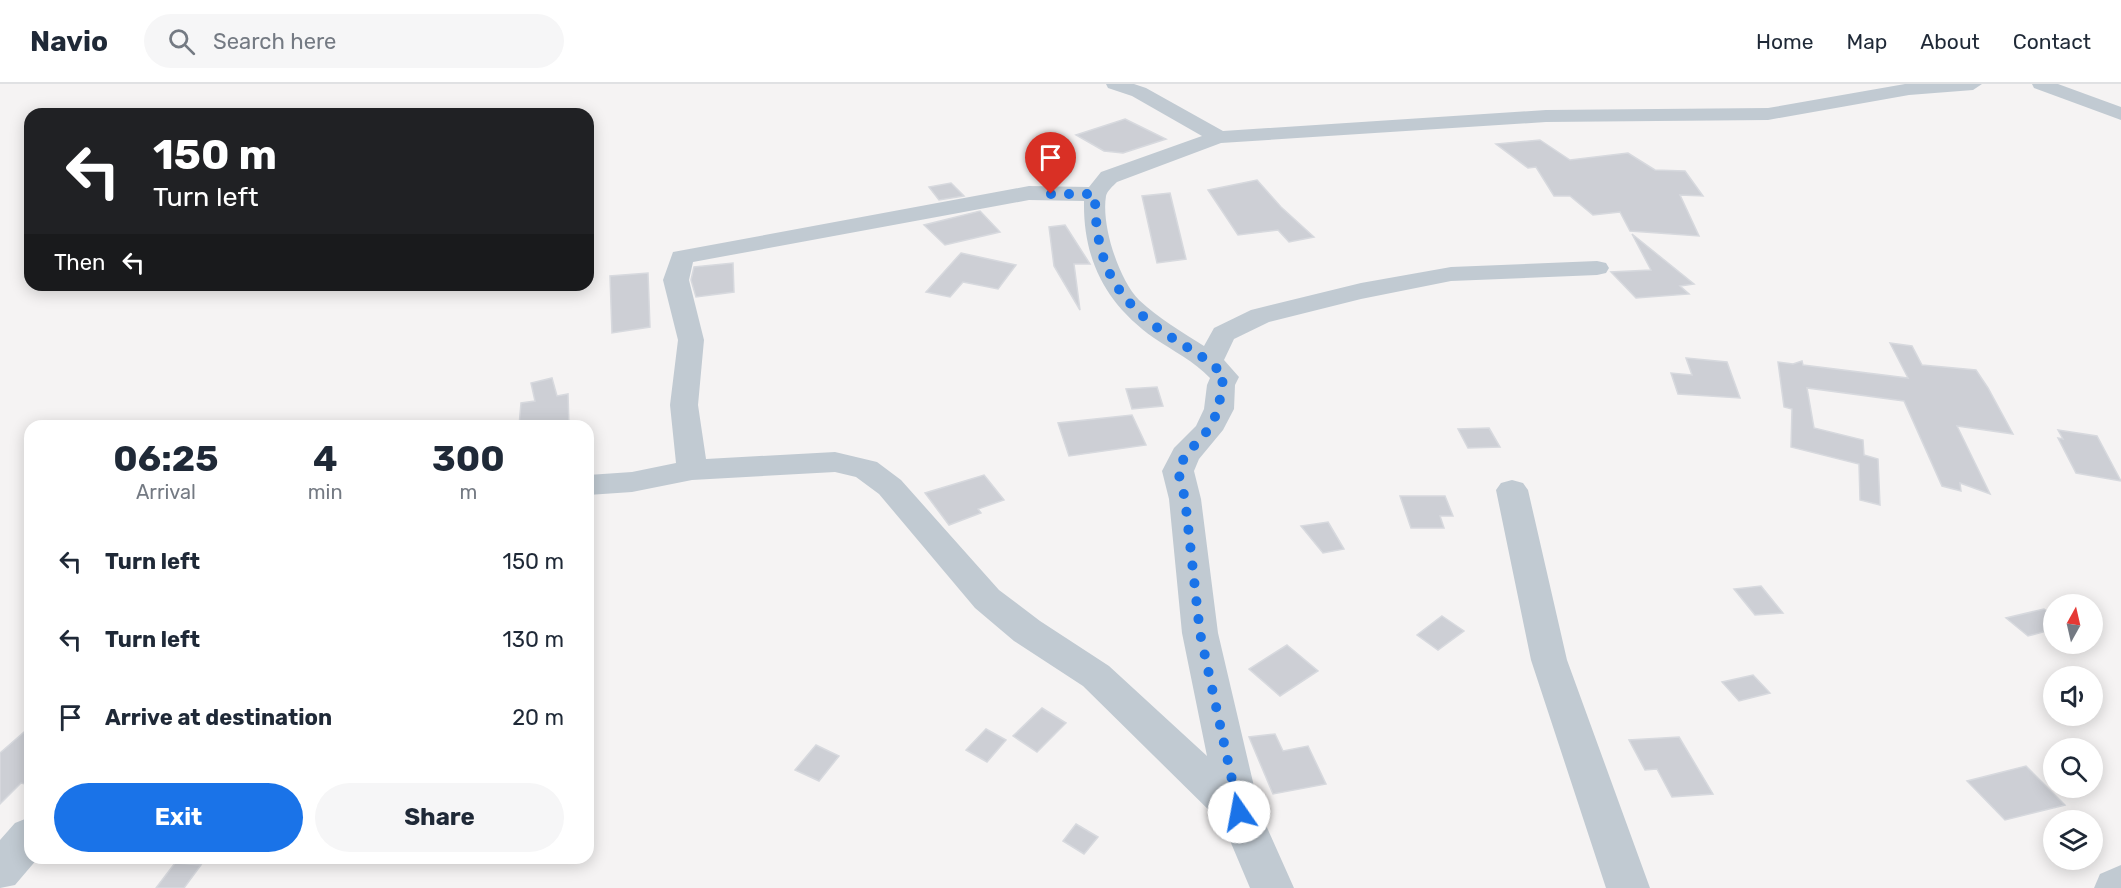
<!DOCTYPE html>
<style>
:root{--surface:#fff;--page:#f6f6f7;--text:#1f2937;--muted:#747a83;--line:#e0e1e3;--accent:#1a73e8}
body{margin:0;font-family:Rubik,sans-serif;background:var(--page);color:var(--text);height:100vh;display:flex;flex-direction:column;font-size:22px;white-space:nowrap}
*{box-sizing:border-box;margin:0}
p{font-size:20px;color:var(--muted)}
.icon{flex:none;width:33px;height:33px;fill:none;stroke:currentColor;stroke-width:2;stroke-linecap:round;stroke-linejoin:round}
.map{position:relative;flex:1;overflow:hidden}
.sheet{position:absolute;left:24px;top:336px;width:570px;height:444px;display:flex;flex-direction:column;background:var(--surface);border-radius:18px;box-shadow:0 3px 15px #0003}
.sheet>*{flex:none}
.top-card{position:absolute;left:24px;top:24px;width:570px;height:183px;border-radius:18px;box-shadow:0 3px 15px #0003;background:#202124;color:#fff;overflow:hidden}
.needle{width:39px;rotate:8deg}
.fabs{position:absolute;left:2043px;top:510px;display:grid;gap:12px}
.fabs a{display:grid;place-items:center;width:60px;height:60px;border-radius:50%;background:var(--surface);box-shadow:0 3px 15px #0003;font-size:30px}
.pin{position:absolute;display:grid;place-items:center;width:51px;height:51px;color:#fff;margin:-62px -26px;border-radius:50% 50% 50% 0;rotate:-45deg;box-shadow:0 0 6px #0007}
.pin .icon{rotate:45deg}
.me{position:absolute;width:66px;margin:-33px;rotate:348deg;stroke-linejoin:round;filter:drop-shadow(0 0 4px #0008)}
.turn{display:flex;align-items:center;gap:21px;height:126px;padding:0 30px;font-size:27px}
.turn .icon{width:78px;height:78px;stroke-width:2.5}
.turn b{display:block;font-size:42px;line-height:51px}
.then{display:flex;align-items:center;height:57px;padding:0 30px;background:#0003;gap:12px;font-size:22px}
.eta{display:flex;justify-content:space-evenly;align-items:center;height:102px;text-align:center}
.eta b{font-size:36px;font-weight:700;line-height:42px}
.button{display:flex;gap:12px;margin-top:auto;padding:12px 30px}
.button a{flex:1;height:69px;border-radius:36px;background:var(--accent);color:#fff;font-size:24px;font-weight:700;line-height:69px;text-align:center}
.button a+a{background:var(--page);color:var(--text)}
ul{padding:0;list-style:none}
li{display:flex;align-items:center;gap:18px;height:78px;padding:0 30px}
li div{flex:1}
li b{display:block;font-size:22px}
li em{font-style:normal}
header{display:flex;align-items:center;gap:36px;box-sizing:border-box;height:84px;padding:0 30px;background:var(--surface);border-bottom:2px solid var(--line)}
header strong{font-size:28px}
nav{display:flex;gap:33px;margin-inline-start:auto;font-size:21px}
.search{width:420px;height:54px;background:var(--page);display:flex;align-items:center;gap:15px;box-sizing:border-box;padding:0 21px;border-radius:33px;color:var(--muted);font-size:22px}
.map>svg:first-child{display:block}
.building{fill:#cdcfd5;stroke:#d7d9de;stroke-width:1.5}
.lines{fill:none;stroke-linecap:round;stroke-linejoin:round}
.minor{fill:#c1cad2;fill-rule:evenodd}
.route{stroke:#1a73e8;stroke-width:10;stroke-dasharray:0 18}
</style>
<header>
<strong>Navio</strong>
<div class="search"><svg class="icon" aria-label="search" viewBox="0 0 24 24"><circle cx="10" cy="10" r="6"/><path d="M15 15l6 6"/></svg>Search here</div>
<nav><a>Home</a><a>Map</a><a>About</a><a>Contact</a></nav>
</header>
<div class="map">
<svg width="2121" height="804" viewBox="0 0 2121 804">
<rect width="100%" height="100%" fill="#f5f3f3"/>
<!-- building -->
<g class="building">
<path d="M1125,35l41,20 -43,14 -19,-2 -28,-16z"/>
<path d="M1540,56l30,20 58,-7 27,17 30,1 18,25 -23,-1 19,41 -69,-5 -10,-19 -27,3 -23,-19h-16l-18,-29 -8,1 -32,-24z"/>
<path d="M1257,96l24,27 33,30 -25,5 -11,-12 -40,5 -30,-45z"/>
<path d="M951,99l13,13 -25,4 -10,-13z"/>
<path d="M1170,109l16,66 -29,4 -15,-67z"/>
<path d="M980,127l20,21 -55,13 -21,-20z"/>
<path d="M1065,141l25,39h-16l6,46 -26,-44 -5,-39z"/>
<path d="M1632,150l62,50 -14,2 9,8 -53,4 -25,-26 40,-2z"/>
<path d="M961,169l55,12 -18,24 -35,-7 -13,15 -24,-5z"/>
<path d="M733,179l1,29 -38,5 -5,-17 3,-13z"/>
<path d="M648,189l2,54 -38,6 -2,-57z"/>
<path d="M1890,259l22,3 10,19 54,5 12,18 25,46 -56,-8 33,68 -30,-11 1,8 -19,-5 -38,-85 -97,-13 7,40 49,12 1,15 14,4 2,46 -20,-5 -1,-36 -68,-17 1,-38 -8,-2 -6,-45 15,2 9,-3 1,4 105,13z"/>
<path d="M1686,274l41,4 13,36 -62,-4 -7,-21 21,2z"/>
<path d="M552,294l5,18 11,-2 1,32h-50l2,-23 14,-2 -4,-18z"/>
<path d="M1157,303l6,19 -31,3 -6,-20z"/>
<path d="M1132,331l14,30 -77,11 -11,-33z"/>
<path d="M1489,344l11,19 -32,1 -10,-19z"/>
<path d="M2058,346l39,6 24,45 -45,-8 -18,-35 5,1z"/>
<path d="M984,391l20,25 -26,9 3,4 -32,12 -24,-32z"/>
<path d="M1400,412h45l8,20h-13l4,12h-33z"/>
<path d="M1328,438l16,27 -21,4 -22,-27z"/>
<path d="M1761,502l22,27 -28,2 -21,-26z"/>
<path d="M2044,525l10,7v13l-26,7 -22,-18z"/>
<path d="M1442,532l22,15 -26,19 -21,-15z"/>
<path d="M1287,561l31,26 -38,25 -31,-27z"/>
<path d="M1753,591l17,18 -31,8 -17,-19z"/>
<path d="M1042,624l24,15 -29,29 -24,-16z"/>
<path d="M30,643v58l-9,-2 -21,21v-51z"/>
<path d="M986,645l20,11 -19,22 -21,-12z"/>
<path d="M1275,650l8,17 25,-5 18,38 -53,10 -24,-57z"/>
<path d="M1679,653l34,57 -41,3 -15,-28 -12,1 -16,-30z"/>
<path d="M816,661l23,11 -20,25 -24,-11z"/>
<path d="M2026,682l39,39 -60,15 -38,-39z"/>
<path d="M1076,740l22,13 -14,17 -21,-13z"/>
<path d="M175,779l26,2 -17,23h-28z"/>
</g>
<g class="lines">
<!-- minor -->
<g class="minor">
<path d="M1106,0h28l12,4 77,43 323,-21 222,-2 137,-24h77l-9,6 -64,5 -141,25 -222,2 -325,21 -104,39c-4,4 -10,9 -11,14 -5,29 13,84 33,104 19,18 43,32 65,46l10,-18 37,-18 110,-27 90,-16 146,-6 9,2 3,5 -3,5 -9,2 -146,6 -90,18 -92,23 -35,17 -10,21 15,17 -4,8 -1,24 -11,21 -24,29 -5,12 7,28 17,134 42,179 34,76h-44l-27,-64 -140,-138 -69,-45 -39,-33 -96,-114 -23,-17 -21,-5 -143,8 -60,12 -44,3v-20l44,-3 44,-9 -6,-58 8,-65 -15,-60 10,-28 356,-66 60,1 12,-15 101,-36 -70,-40 -24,-8zM1029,116l55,1c-1,59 22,103 70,137 19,13 40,23 56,40l-3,7 -3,24 -8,17 -22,22 -12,23 7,28 13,134 25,123 -98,-90 -69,-45 -41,-31 -98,-110 -24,-18 -42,-10 -129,7 -8,-54 6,-65 -15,-60 4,-18z"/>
<path d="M2032,0h26l63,23v13l-87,-32z"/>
<path d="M1512,396l11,3 5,7 39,170 83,228h-44l-75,-228 -35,-170 5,-7z"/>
<path d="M30,733v41h8l-23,27 -15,3v-48l15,-17z"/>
<path d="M2121,781v23h-27l6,-14z"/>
</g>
</g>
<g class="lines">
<!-- route -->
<path class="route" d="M1051,110h44c0,63 16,101 67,137 22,16 45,25 63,46l-4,8 -2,24 -11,21 -23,26 -7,15 7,28 15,134 39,179"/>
</g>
</svg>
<div class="fabs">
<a><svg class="needle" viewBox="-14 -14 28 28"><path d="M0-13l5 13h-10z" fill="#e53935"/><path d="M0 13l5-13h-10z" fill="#747a83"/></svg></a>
<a><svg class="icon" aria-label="sound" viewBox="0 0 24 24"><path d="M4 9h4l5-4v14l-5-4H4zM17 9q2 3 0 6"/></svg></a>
<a><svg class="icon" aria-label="search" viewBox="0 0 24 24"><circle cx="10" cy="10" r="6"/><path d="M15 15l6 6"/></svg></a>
<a><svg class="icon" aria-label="layers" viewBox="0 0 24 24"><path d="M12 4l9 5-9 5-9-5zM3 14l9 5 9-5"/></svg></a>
</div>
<div class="pin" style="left:1051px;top:110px;background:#d93025"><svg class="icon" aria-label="arrive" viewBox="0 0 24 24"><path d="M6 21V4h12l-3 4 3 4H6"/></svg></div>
<svg class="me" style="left:1239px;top:728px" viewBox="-20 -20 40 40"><circle r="19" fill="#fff"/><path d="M0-13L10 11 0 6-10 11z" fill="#1a73e8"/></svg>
<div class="top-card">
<div class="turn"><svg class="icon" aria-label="left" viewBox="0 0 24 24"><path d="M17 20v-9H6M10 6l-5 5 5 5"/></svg><div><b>150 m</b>Turn left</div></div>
<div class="then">Then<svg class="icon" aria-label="left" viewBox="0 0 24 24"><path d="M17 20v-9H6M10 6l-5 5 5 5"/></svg></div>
</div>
<section class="sheet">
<div class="eta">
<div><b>06:25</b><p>Arrival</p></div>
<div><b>4</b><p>min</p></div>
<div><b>300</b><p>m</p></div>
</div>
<ul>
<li><svg class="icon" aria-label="left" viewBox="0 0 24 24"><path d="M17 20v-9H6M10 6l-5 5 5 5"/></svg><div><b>Turn left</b></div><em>150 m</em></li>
<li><svg class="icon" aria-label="left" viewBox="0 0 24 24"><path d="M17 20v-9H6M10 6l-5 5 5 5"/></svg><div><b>Turn left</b></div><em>130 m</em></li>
<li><svg class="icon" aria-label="arrive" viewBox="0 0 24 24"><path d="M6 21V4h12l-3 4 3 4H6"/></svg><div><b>Arrive at destination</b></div><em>20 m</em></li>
</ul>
<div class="button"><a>Exit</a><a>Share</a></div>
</section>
</div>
